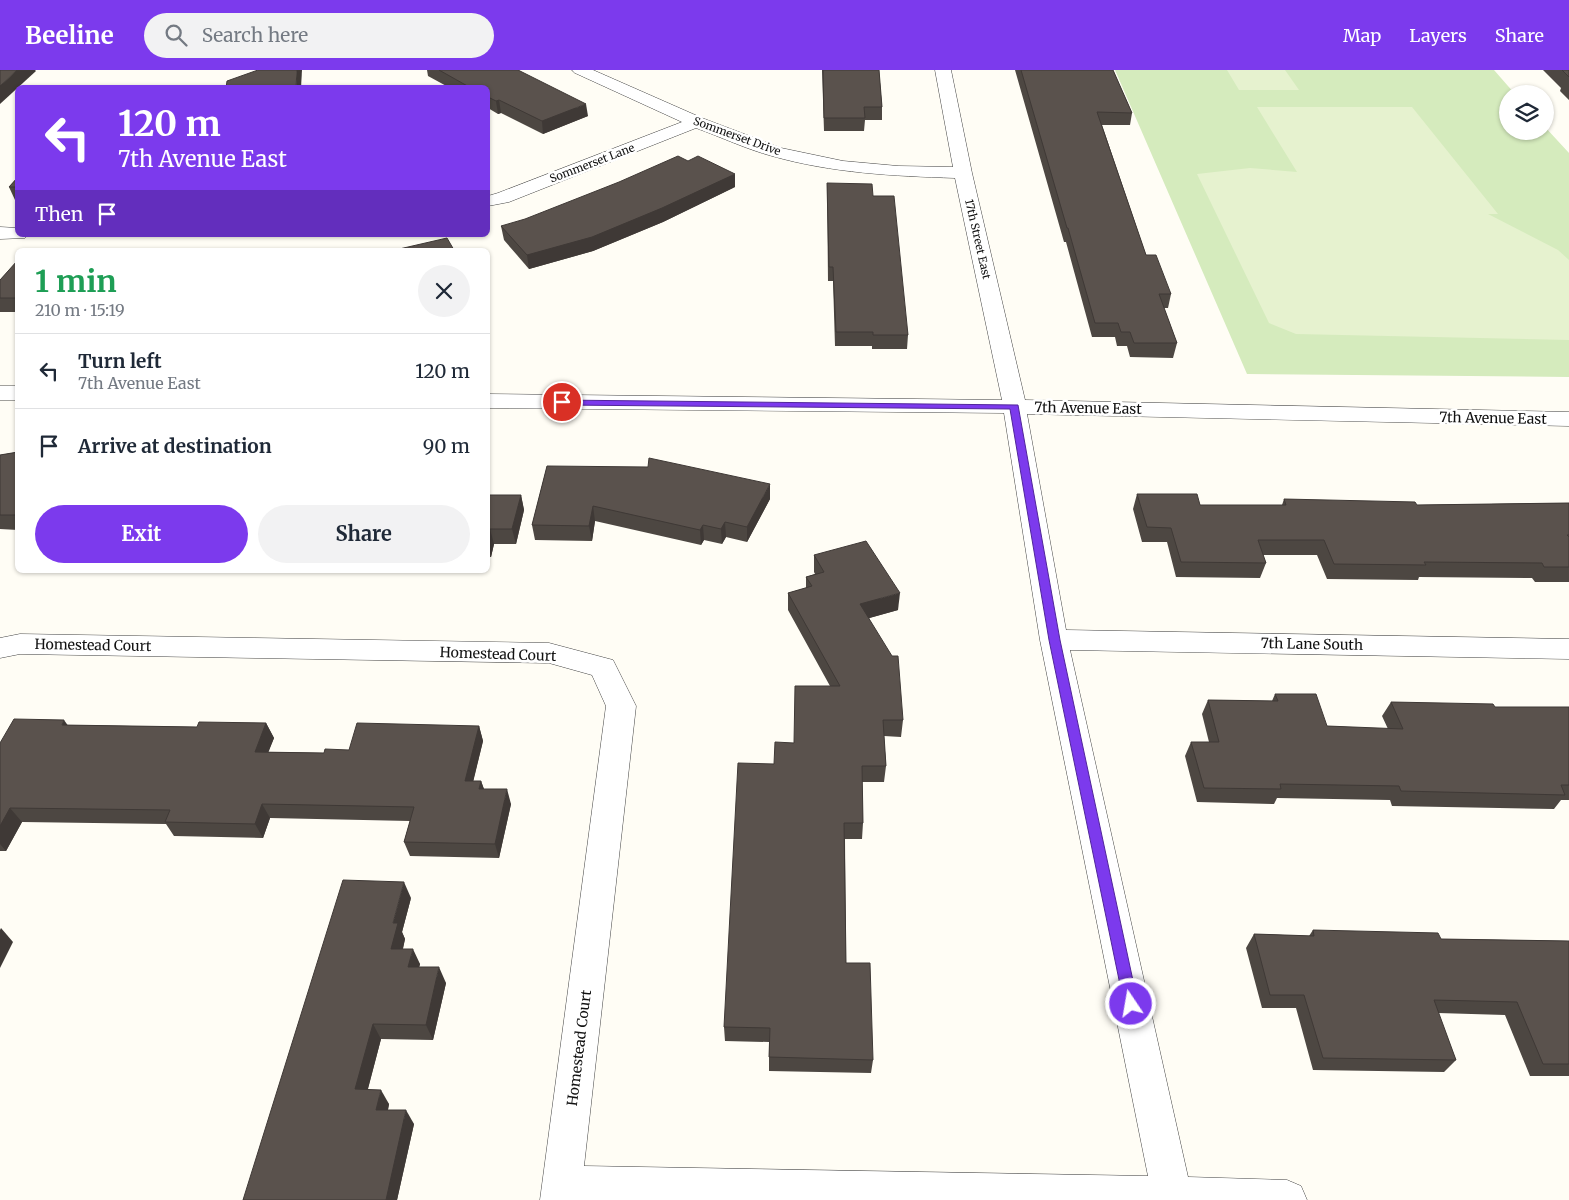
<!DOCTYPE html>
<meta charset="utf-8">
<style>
:root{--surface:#fff;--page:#f2f2f3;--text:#1f2937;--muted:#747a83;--line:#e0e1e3;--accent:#7c3aed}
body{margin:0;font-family:Merriweather,serif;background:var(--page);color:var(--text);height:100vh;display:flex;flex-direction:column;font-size:19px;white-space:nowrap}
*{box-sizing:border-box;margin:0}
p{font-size:16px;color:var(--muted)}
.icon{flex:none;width:28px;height:28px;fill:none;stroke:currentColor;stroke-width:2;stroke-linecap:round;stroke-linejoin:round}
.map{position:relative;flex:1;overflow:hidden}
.panel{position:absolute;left:15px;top:178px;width:475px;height:325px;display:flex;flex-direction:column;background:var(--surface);border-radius:8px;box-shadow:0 1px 4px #0004}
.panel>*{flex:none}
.top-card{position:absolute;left:15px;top:15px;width:475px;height:152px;border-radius:8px;box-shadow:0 1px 4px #0004;background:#7c3aed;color:#fff;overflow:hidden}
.controls{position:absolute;left:1499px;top:15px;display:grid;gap:10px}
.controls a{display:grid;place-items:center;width:55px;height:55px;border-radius:50%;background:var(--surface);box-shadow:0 1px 4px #0004;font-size:25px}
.pin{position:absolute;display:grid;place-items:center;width:42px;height:42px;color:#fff;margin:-21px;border:2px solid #fff;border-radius:50%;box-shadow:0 1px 5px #0007}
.me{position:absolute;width:55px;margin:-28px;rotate:348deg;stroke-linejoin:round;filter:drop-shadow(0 0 4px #0008)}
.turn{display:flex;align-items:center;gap:18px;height:105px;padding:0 20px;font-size:22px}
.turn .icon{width:65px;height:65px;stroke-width:2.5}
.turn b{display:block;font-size:35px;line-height:42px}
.then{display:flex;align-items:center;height:48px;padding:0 20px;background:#0003;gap:10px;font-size:19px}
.round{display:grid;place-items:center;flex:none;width:52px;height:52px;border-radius:26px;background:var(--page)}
.summary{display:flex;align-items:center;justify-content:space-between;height:85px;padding:0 20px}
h1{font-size:30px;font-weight:700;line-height:38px;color:#1e9e55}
.button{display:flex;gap:10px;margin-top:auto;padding:10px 20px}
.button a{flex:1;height:58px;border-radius:30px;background:var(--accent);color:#fff;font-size:20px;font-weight:700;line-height:58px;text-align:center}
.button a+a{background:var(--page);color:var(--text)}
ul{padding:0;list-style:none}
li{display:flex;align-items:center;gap:15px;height:75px;padding:0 20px;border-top:1px solid var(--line)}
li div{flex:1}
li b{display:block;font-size:19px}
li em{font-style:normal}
header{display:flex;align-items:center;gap:30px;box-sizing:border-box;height:70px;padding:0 25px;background:var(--accent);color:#fff}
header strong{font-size:24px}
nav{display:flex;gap:28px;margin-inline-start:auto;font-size:18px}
.search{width:350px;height:45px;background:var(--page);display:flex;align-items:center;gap:12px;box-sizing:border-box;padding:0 18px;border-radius:28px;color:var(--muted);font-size:19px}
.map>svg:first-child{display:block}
.green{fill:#d5ebbd}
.pitch{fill:#e6f2cf}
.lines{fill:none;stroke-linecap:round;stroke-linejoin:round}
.minor-casing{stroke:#444;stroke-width:1}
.minor{fill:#fff;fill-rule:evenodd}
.wall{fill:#4d4742}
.shaded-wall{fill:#3f3936}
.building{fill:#5a524d;stroke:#3f3936}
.route{fill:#7c3aed;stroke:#51269a}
.labels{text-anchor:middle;stroke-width:5;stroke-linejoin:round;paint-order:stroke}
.far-street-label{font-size:11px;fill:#111;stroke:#fff}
.street-label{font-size:14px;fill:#111;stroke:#fff}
</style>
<header>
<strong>Beeline</strong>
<div class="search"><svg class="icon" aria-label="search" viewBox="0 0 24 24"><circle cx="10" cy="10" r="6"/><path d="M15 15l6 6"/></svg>Search here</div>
<nav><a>Map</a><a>Layers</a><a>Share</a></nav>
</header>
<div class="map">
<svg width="1569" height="1130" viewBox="0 0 1569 1130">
<rect width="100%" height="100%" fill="#fffdf5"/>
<!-- green -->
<path class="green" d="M1115,0h379l21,24h-7v37h37v-4l24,26v224l-322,-3z"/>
<!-- pitch -->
<g class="pitch">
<path d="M1227,0h58l14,20h-60z"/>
<path d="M1257,37h155l86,107h-10l70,36 11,10v80l-273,-6 -27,-11 -72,-149 53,-6 47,4z"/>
</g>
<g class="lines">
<defs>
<g id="minor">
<path d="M572,0h21l109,48 79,30 62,13 55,5 55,1 -18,-97h16l21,103 53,227 544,12v14l-542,-12 39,216 503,9v20l-499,-9 118,527 99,3 14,6 6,14h-767l66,-494 -14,-31 -43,-12 -529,-9 -20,4v-20l20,-4 529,9 64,17 23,46 -52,460 564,10 -108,-536 -36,-227 -516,-5v-14l514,6 -47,-222c-62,-2 -123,-5 -183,-22 -26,-7 -51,-19 -76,-28l-187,74 -21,4v-10l10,-3 184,-71 -107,-49z"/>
<path d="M0,157l18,1v7h9l-2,3 -25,1z"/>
<rect x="0" y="316" width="18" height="14"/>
</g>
</defs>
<!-- minor casing -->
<use href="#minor" class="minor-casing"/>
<!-- minor -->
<use href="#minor" class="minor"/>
</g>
<!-- wall -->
<g class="wall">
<path d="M427,0h91l70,46 -45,18 -42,-21 -3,1 -10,-6v-20h-38l-22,-12z"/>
<path d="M822,0h57l3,37v13h-17l-1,11h-40z"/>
<path d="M1015,0h98l19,43 -2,12h-28l44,130 25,39 -3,14h-4l13,35 -4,15 -43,-1 -3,-11h-10l-2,-9h-23l-26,-95h-2z"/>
<path d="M1543,0h26v30l-9,-9 1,-3z"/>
<path d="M18,107v23h-3l-6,-13z"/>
<path d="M827,113l46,13 35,139 -1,14h-35v-3h-37l-2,-65h-5z"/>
<path d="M735,117l-72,35 -70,29 -64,18 -25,-29 -3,-14z"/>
<path d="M18,191v51h-18v-32z"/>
<path d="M18,382v78l-18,-1v-74z"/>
<path d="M547,396l223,33 -23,43 -21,-5 -4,7 -18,-4 -3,5 -106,-24 -3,20 -57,-1 -3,-15z"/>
<path d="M1137,424l63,11h82l2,-6 133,6 152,-2v79h-34l-3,-4 -113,-1 -1,3 -91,-1 -10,-24h-54l3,8 -6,15 -84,-1 -9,-35h-25l-9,-33z"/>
<path d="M488,425h33l3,15 -8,34h-22l-3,13h-3z"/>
<path d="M814,485l84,55 -29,8 34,102 -2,17 -17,-1 2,30 -2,16h-22l1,41 -1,16h-17l1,124 27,97 -2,13 -102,-2v-29l-44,-1 -1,-14 50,-263 20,-21 36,-57 -42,-76v-17l18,-5v-11l9,-3 -1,-2z"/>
<path d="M365,500h106v1z"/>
<path d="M1275,624l52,32 61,3 -6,-13 9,-14 104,5h74v93h-8l-7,9 -162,-3 -2,-6 -113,-2 -3,6 -77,-2 -12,-46 6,-14h18l-7,-28 6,-14 64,1z"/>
<path d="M266,653l8,15 -6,14 56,1 25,-3 130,-24 4,15 -10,40h8l3,8 27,15 -12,54 -89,-2 -6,-14 6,-21 -140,-3 -7,20 -89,-2 -8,-12 -144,-2 -16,29h-6v-108l68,-18 129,2z"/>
<path d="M411,828l-9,34 3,7 -2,10 17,15 -1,3 27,16 -13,57 -52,-1 -13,50 21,15 -1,6 26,14 -17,76h-154z"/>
<path d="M1313,860l128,9 128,2v135h-39l-25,-61 -67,-2 18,47 -12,12 -131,-2 -17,-62h-34l-16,-60 8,-14 55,2z"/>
</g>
<!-- shaded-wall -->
<g class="shaded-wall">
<path d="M17,0h18l1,1 -36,33v-18z"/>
<path d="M297,0h5l-1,18h-5z"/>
<path d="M499,30l2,13 -3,1 -2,-13z"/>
<path d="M586,34l2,12 -45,18 -1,-13z"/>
<path d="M735,104v13l-72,35 -70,29 -64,18 -2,-14z"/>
<path d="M770,414v15l-23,43v-15z"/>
<path d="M521,425l3,15 -8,34 -4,-15z"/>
<path d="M593,436l2,15 -3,20 -3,-15z"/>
<path d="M725,452l1,15 -4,7 -1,-15z"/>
<path d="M703,455l1,15 -3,5 -1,-15z"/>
<path d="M490,459l4,15 -3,13 -3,-14z"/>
<path d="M900,523l-2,17 -39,11 1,-17z"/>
<path d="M64,650l10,14 -12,-9z"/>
<path d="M266,653l8,15 -11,28 -8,-14z"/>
<path d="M479,656l4,15 -13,54 -5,-14z"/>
<path d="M481,711l5,14 -7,-6z"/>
<path d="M507,719l4,15 -12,54 -4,-14z"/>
<path d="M262,734l8,14 -7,20 -8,-14z"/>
<path d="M10,738l12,14 -16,29 -6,-7v-18z"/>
<path d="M404,812l7,16 -9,34 3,7 -6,25 -8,-15 2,-26z"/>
<path d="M1,858l12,14 -13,26v-38z"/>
<path d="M413,879l7,15 -5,19 -7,-16z"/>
<path d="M439,897l7,16 -13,57 -7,-15z"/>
<path d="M373,954l8,15 -17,64 -9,-14z"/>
<path d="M381,1020l8,14 -4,20 -9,-14z"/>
<path d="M406,1040l8,14 -17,76h-11z"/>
</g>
<!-- building -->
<g class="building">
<path d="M0,0h17l-17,16z"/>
<path d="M258,0h39l-1,18h-70l1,-7z"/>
<path d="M439,0h79l68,34 -44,17 -43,-21 -3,1 -8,-4v-9h-17z"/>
<path d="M823,0h56l3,37h-18l1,11h-41z"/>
<path d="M1021,0h92l19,43 -35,-1 49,143h10l15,39h-12l18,49h-43l-4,-11h-9l-3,-9h-23l-27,-95h-1z"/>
<path d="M1562,0h7v7z"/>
<path d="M678,86l10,5 10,-5 37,18 -73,34 -70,29 -65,18 -26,-29 24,-7 94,-37z"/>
<path d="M18,107v10h-9z"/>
<path d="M827,113l45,1 1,12h21l14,139h-35v-3h-37l-3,-65h-4z"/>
<path d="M447,168l7,12h-62h3z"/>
<path d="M17,191h1v37h-18v-18z"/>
<path d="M18,382v63h-18v-60z"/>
<path d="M649,388l121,26 -23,43 -22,-5 -4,7 -18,-4 -3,5 -107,-24 -4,20 -57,-1 15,-59 101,1z"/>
<path d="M1137,424h60l3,11h86l-2,-6 131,3 2,3 152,-2v32h-2l2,2v30h-25l-2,-4 -118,-1 2,3 -92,-1 -10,-24h-66l8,23 -85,-1 -10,-34 -24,-1z"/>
<path d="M488,425h33l-9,34h-22l-2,11z"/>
<path d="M866,471l34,52 -40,11 32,52h6l5,64h-20l3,46h-24l1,57h-19l2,140h24l3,97 -104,-3 1,-29 -46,-1 14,-264 36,1 1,-22 19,1 1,-57h45l-52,-93 24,-7 -6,-9 18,-5 -10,-17z"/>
<path d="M1275,624h41l11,32 76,3 -12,-27 102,2 2,3h74v78h-8l4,10 -164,-4 -2,-5 -119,-2 1,5 -77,-1 -13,-46h28l-11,-42 70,1z"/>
<path d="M14,649l50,1 -2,5 135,2 2,-5 67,1 -11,29 69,1 1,-4 24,1 8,-27 122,3 -14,55h16l-2,8h28l-12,55 -91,-2 10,-35 -152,-3 -7,20 -90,-2 5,-12 -160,-2 -10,18v-83z"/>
<path d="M343,810l61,2 -11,41h5l-7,26h22l-5,18h31l-13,58 -53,-1 -18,65 26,1 -5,20h30l-20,90h-143z"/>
<path d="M1313,860l125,3 3,6 128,2v123h-26l-26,-62 -83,-2 22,60 -133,-2 -19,-63h-34l-16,-61 60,2z"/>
</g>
<!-- route -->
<path class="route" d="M559,330l459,5 42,235 78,364 -2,4 -5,2 -5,-2 -2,-4 -75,-364 -39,-231 -448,-4 -5,-3z"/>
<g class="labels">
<!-- far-street labels -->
<g class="far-street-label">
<text transform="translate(737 66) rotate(20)" y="4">Sommerset Drive</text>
<text transform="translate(592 93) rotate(-21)" y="4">Sommerset Lane</text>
<text transform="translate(978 169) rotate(77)" y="4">17th Street East</text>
</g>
<!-- street labels -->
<g class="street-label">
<text transform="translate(1088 338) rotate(1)" y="5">7th Avenue East</text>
<text transform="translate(1493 348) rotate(1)" y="5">7th Avenue East</text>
<text transform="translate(1312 574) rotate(1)" y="5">7th Lane South</text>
<text transform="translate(93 575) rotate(1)" y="5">Homestead Court</text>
<text transform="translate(498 584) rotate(2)" y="5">Homestead Court</text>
<text transform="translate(579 978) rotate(-83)" y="5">Homestead Court</text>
</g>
</g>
</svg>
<div class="controls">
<a><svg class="icon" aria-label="layers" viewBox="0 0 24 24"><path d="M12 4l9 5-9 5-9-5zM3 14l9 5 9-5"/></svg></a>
</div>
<div class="pin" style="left:562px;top:332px;background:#d93025"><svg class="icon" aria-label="arrive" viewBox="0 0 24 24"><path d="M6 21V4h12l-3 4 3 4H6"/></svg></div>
<svg class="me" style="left:1131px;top:934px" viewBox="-20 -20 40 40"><circle r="17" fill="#7c3aed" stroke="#fff" stroke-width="3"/><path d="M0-11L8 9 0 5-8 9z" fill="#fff"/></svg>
<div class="top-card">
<div class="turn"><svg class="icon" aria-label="left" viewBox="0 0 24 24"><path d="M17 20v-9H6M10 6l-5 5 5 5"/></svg><div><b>120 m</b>7th Avenue East</div></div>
<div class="then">Then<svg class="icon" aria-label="arrive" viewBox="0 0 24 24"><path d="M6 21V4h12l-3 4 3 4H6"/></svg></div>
</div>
<section class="panel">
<div class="summary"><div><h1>1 min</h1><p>210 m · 15:19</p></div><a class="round"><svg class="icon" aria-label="close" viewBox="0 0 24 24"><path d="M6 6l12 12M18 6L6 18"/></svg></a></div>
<ul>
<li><svg class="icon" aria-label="left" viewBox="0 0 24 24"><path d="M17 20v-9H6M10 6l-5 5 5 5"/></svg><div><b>Turn left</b><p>7th Avenue East</p></div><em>120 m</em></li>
<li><svg class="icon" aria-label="arrive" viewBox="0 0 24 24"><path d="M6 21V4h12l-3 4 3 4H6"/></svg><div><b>Arrive at destination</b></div><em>90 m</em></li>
</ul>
<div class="button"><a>Exit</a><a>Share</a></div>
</section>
</div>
